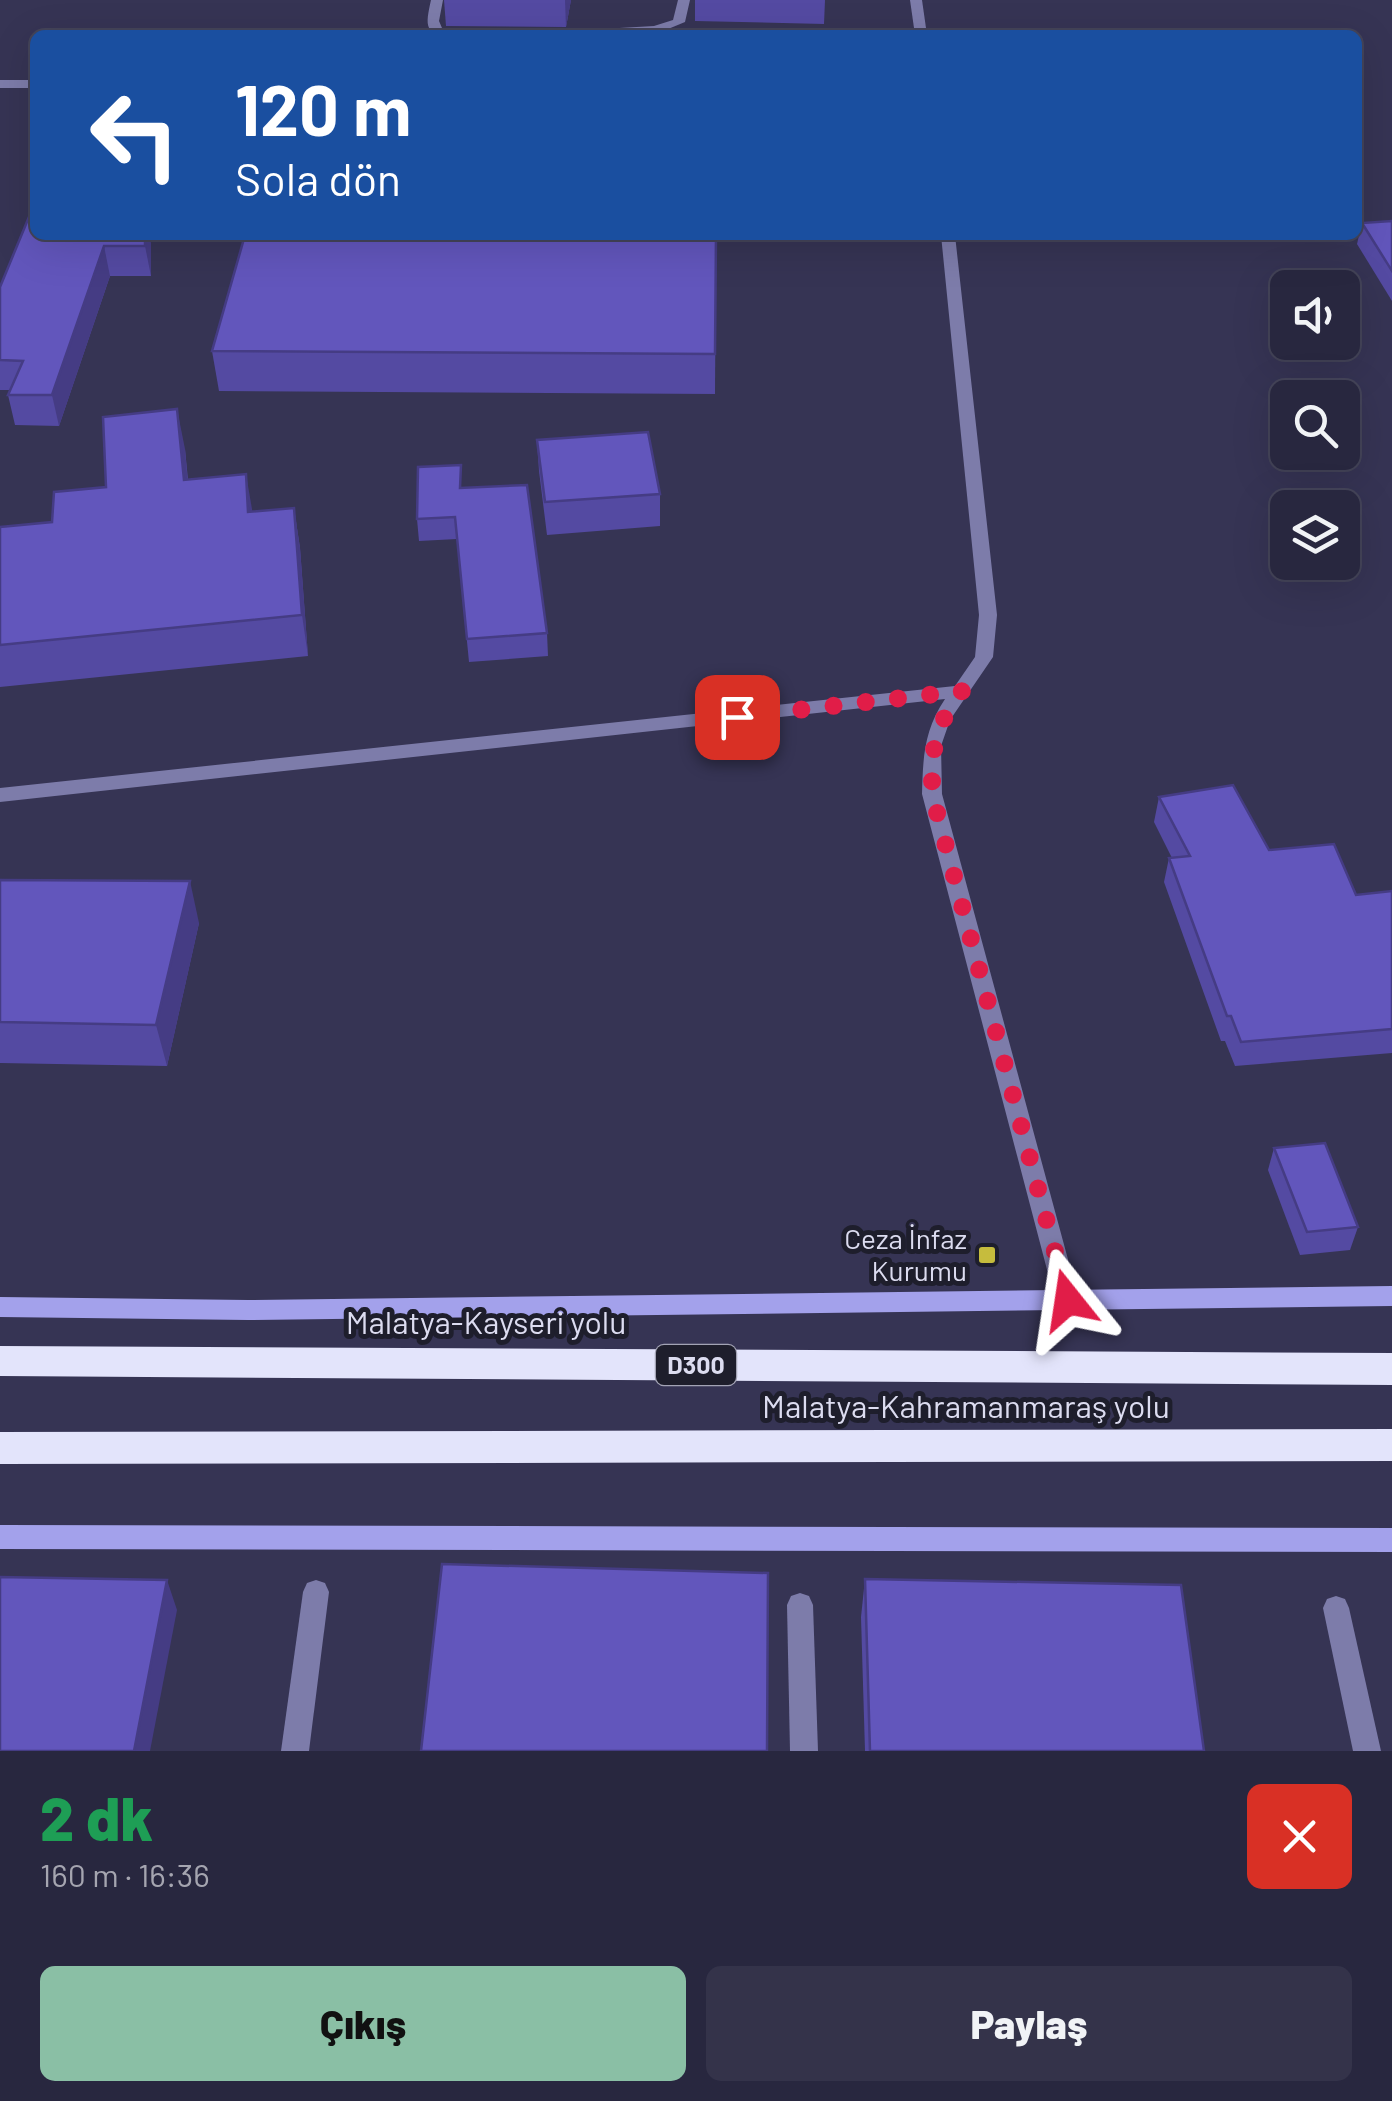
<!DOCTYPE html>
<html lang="tr">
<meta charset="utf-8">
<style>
:root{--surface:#28273f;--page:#34334a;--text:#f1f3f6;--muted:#a5a5b0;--line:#444459;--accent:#8abfa5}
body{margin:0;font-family:Barlow,sans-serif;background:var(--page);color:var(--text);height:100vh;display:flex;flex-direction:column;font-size:38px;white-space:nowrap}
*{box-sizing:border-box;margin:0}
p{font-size:32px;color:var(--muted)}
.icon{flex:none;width:55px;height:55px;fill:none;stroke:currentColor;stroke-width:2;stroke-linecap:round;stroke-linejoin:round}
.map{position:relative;height:1751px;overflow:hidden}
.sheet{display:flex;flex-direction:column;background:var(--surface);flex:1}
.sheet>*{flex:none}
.top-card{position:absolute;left:30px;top:30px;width:1332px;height:210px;border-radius:15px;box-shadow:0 10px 40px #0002,0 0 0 2px var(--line);background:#1a4fa0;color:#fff;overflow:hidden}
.buttons{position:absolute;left:1270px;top:270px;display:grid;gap:20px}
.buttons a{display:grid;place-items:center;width:90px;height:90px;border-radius:15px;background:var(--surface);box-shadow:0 10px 40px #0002,0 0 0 2px var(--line);font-size:50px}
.pin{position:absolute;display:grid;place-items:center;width:85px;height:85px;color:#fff;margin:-42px;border-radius:20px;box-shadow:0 5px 15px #0006}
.me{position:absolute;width:110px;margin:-55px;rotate:345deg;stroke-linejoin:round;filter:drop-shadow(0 0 8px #0008)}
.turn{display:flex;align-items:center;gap:35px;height:210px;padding:0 40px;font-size:45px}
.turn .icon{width:130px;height:130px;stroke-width:2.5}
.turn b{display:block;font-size:70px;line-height:85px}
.round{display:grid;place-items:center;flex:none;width:105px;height:105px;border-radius:15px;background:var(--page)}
.summary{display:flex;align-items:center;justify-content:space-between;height:170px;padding:0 40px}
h1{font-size:60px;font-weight:800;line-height:75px;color:#1e9e55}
.action{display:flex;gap:20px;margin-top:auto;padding:20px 40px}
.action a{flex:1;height:115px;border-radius:15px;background:var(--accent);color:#111;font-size:40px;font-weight:800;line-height:115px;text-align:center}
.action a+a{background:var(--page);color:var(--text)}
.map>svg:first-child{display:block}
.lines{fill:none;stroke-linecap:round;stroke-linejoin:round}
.lane{fill:#7d7caa;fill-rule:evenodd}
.street{fill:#7d7caa;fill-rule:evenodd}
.secondary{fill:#a3a1eb;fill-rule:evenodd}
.highway{fill:#e3e4fb;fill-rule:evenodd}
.wall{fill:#544aa2}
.shaded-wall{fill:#453c84}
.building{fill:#6256bc;stroke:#453c84;stroke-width:2.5}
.route{stroke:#e11d48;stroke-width:18;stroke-dasharray:0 32.4}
.poi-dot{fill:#c6bc3d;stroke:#1e1e2c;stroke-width:4}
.labels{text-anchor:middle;stroke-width:10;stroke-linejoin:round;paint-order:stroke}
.shield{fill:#1e1e2c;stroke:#a3a3b5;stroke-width:2.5}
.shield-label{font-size:25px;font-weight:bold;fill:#dcdcf0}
.poi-label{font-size:28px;fill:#dcdcf0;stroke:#1e1e2c;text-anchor:end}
.near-street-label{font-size:32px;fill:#dcdcf0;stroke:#1e1e2c}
</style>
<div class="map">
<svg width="1392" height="1751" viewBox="0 0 1392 1751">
<rect width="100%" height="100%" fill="#363454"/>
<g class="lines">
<!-- lane -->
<g class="lane">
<path d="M431,0h12l-4,21 3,7 12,7c-30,0 -29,-8 -23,-35z"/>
<path d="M678,0h12l-5,22 -29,12 -95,1 6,-4 87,-5 19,-6z"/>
</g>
<!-- street -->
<g class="street">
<path d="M910,0h12l5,35h-12z"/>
<rect x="0" y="80" width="35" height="8"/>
<path d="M941,235h14l42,380 -4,42 -43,63 -9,26 1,48 137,506 -4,7 -8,3 -8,-3 -4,-7 -133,-506c1,-37 2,-64 23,-95l-945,103v-14l955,-102 20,-29 4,-42z"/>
<path d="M316,1580l9,3 4,9 -20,159h-28l22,-159 4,-9z"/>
<path d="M800,1593l9,3 4,9 5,146h-28l-3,-146 4,-9z"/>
<path d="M1336,1596l9,3 4,9 32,143h-28l-30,-143 4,-9z"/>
</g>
<!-- secondary -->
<g class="secondary">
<path d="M1392,1286v20l-1144,14 -248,-3v-20l248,3z"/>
<path d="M0,1525l1392,3v24l-1392,-3z"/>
</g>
<!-- highway -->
<g class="highway">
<path d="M0,1346l1392,7v32l-1392,-9z"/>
<path d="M1392,1429v32l-1392,3v-32z"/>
</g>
</g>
<!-- wall -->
<g class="wall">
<path d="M444,0h127l-5,27 -120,-1z"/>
<path d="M695,0h130l-1,24 -129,-3z"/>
<path d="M31,212l120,31v33h-41l-51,150 -44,-1 -7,-30 2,-5h-10v-103z"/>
<path d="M1392,221v80l-35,-57 5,-21z"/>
<path d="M716,235l-1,159 -496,-3 -7,-40z"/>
<path d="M537,440l123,54v32l-113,9 -8,-64z"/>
<path d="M185,449l3,31 65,32 41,-4 6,40 8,108 -308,31v-160l52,-5 54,-35z"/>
<path d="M463,488l84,145 1,23 -79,6 -12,-123 -38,2 -2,-22z"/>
<path d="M1159,797l110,53 87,45 36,-4v162l-157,13 -10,-25h-4l-57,-159 5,-24h3l-18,-36z"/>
<path d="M0,880l199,43 -32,143 -167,-3z"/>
<path d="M1274,1148l84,79 -8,23 -50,5 -32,-85z"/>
<path d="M865,1579l339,172h-339l-4,-134z"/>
</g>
<!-- shaded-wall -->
<g class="shaded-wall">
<path d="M565,0h6l-5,27z"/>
<path d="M145,235h4l2,8v33l-6,-30z"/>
<path d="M104,246l6,30 -51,150 -7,-31z"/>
<path d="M177,409l8,40 6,72 -7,-41z"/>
<path d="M246,474l7,41 -5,-3z"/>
<path d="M294,508l6,40 8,108 -6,-41z"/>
<path d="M190,881l9,42 -32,143 -11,-41z"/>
<path d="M167,1580l10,30 -27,141h-16z"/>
</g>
<!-- building -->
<g class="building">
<path d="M31,212h4v23h110v11h-41l-52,149h-44l15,-34 -23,-1v-73z"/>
<path d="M1392,221v50l-30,-48z"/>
<path d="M245,235h471l-1,119 -503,-3z"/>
<path d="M177,409l7,71 62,-6 2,38 46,-4 8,107 -302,30v-118l52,-5 2,-30 52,-5 -3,-70z"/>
<path d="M648,432l12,62 -115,8 -8,-62z"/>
<path d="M461,465l-1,23 67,-3 20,148 -80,6 -12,-122 -38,2 1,-52z"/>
<path d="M1233,785l36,65 65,-6 22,51 36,-4v138l-151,13 -10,-26h-4l-58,-158 21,-2 -31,-59z"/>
<path d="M0,880l190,1 -34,144 -156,-3z"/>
<path d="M1325,1143l33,84 -51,5 -33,-84z"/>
<path d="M442,1564l326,9 -1,178h-346z"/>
<path d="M0,1577l167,3 -33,171h-134z"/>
<path d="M865,1579l316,6 23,166h-334z"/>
</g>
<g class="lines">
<!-- route -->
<path class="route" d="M737,717l225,-26c-29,38 -30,57 -30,103l136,506"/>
</g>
<!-- markers -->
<rect class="poi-dot" x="977" y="1245" width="20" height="20" rx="5"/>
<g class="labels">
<!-- shield labels -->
<rect class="shield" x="656" y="1345" width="80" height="40" rx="8"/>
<g class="shield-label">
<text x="696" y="1374">D300</text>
</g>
<!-- poi labels -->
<g class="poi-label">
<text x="967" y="1249">Ceza İnfaz<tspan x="967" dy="32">Kurumu</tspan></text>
</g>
<!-- near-street labels -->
<g class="near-street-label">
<text x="486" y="1334">Malatya-Kayseri yolu</text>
<text x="966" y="1418">Malatya-Kahramanmaraş yolu</text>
</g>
</g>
</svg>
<div class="buttons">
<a><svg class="icon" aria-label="sound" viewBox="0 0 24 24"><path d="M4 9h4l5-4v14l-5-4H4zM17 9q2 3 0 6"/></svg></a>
<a><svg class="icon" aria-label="search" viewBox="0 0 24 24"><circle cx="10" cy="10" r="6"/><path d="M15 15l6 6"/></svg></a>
<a><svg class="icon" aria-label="layers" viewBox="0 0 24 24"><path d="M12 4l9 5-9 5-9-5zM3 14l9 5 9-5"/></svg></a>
</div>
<div class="pin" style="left:737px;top:717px;background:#d93025"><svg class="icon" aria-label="arrive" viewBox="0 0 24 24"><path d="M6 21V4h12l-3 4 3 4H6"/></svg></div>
<svg class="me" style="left:1068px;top:1300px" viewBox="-20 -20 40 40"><path d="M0-17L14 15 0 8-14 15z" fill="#e11d48" stroke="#fff" stroke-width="4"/></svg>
<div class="top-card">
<div class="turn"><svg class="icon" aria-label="left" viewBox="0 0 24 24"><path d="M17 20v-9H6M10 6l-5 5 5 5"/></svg><div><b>120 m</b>Sola dön</div></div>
</div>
</div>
<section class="sheet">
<div class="summary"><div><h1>2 dk</h1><p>160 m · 16:36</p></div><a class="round" style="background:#d93025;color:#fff"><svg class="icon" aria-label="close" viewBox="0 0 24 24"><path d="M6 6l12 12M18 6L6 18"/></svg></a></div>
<div class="action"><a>Çıkış</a><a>Paylaş</a></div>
</section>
